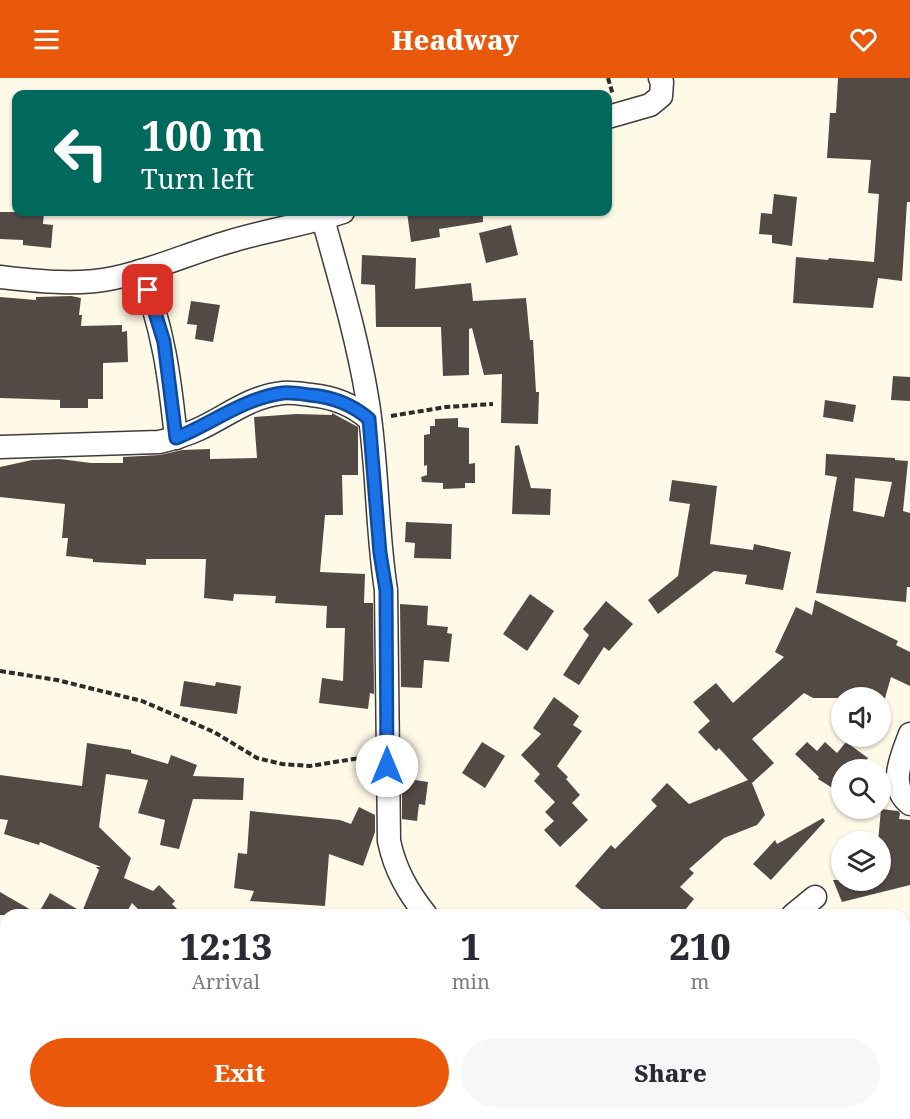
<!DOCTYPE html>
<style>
:root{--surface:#fff;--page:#f7f7f7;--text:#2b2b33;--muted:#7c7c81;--accent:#ea580c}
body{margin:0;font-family:"Noto Serif",serif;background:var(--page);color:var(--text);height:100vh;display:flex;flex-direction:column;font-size:22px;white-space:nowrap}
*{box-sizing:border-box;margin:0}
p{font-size:20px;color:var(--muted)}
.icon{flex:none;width:33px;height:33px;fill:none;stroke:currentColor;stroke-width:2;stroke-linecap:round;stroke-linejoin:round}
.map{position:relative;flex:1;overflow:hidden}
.details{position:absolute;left:0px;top:831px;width:910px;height:210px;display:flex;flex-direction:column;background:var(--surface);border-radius:18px 18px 0 0;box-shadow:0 2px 4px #0004}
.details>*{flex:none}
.top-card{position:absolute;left:12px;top:12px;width:600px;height:126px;border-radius:12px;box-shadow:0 2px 4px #0004;background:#00695c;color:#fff;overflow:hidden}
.fabs{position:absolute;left:831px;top:609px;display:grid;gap:12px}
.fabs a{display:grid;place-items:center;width:60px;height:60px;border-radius:50%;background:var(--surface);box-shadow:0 2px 4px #0004;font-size:30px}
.pin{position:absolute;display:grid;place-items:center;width:51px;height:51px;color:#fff;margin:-26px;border-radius:12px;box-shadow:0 3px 9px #0006}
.me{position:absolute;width:66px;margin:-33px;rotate:0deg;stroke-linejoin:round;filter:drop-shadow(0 0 4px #0008)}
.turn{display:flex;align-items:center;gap:21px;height:126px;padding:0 30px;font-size:27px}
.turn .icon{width:78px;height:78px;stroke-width:2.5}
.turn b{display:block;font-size:42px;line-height:51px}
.eta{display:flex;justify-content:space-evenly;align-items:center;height:102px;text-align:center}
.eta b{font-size:36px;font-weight:800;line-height:42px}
.primary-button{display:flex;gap:12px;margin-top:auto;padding:12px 30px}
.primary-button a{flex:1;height:69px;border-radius:36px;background:var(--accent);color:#fff;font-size:24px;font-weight:800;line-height:69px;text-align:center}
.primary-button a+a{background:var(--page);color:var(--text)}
header{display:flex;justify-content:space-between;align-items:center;height:78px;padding:0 30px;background:var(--accent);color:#fff;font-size:27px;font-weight:800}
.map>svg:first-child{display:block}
.building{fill:#534a46;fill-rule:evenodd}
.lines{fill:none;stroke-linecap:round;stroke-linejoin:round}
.minor-casing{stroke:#3d3d3d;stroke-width:25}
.path{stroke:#2c2c2c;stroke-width:4;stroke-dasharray:6 3;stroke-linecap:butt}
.minor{stroke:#fff;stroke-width:22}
.route-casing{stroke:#114b97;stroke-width:15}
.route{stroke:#1a73e8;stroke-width:10}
</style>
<header><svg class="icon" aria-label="menu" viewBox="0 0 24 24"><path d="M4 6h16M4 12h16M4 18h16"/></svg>Headway<svg class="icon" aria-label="heart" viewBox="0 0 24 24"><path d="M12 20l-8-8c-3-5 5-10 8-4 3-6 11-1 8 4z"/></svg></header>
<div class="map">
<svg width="910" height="1041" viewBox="0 0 910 1041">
<rect width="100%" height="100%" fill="#fff9e7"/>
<!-- building -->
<g class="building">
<path d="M838,0h72v124h-3l-5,79 -24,-3 -5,30 -80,-5 3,-46 32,3 1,-2 45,4 5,-68 -11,-1 3,-33 -44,-2 3,-45h6z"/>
<path d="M774,116l23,3 -5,49 -20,-3v-8l-13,-1 2,-21 11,1z"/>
<path d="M0,134h44l-1,12 10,1 -2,23 -28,-3v-5l-23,-1z"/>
<path d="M407,134h76v10l-44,7 1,8 -29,5z"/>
<path d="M511,147l7,30 -32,8 -7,-30z"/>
<path d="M362,177l54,3 -1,31 56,-6 2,18 53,-3 4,42h3l3,52h3l-1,32 -37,-1 1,-49 -18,1 -12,-47 -3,1v46l-26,1 -2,-49h-65l-1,-42 -14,-1z"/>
<path d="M71,218l10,2 -2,17h3l-1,11 41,-1v7l5,-1 1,31 -25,1v36h-15v9h-28v-8l-60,-2v-101l36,3v-3z"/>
<path d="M191,223l29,4 -7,37 -18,-3 2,-14 -10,-1z"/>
<path d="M893,298l17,1v24l-19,-1z"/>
<path d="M825,322l31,5 -3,17 -30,-5z"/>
<path d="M332,335l26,14v48h-16l1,40h-18l-5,57 45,2 -1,29h9l1,91 -4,-1 -2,16 -49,-6 3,-25 21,3 2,-53h-19l1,-22 -52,-3 1,-7 -42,-2 -1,7 -29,-3 2,-39h-60v6l-53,-3v-3l-27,-3 2,-18h-6l3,-34 -65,-7v-30l32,-7 28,-1 31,4h32v-6l37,-2 22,-5 28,-1v10l47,-1 -3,-41 42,-3 36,1z"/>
<path d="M458,340v9l11,1v36l6,-1v20h-10v5l-22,1v-6l-21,-1 -1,-5 6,-2v-10l-3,1v-31l6,-1v-8h5v-7z"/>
<path d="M519,367l12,43 20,1 -1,26 -38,-1 3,-68z"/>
<path d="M826,376l69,4v2l13,1 -5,50 7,2v74h-3l-1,15 -90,-9 21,-116 -12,-2zM855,400l37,4 -8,35 -31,-6z"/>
<path d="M672,402l45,6 -7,58 43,6 1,-6 37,8 -8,38 -38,-6 2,-9 -33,-4 -56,43 -10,-14 30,-24 12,-72 -21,-3z"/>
<path d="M406,444l46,2 -1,35 -37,-1 1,-15 -10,-1z"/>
<path d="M530,516l24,17 -27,40 -24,-17z"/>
<path d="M815,522l83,41 -2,4 14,7v34l-19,-9 -6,21h-72l-9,-5 -52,46 22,24 -22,20 13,32 -8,10 -33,13 -35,31 5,4 -14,14 14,12 -13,16h-73l-33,-29 36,-41 4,4 42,-43 -6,-6 16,-17 22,21 59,-24 -29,-32 -3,3 -18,-19 12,-11 -17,-19 23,-19 17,20 51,-46 -9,-5 21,-45 16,8z"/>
<path d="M606,523l27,23 -24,27 -5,-4 -25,38 -16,-10 26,-40 -6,-6z"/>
<path d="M400,526l28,2 -1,19 21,2 -1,6 5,1 -3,28 -25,-2 -2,28 -21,-1z"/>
<path d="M184,603l31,5 1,-4 25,4 -4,28 -57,-8z"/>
<path d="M554,619l25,19 -6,9 9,6 -25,35 11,11 -2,2 14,16 -8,8 16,17 -28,27 -16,-17 10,-9 -9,-9 10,-10 -21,-21 6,-7 -19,-19 20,-21 -8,-6z"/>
<path d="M482,664l23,14 -20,32 -23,-15z"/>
<path d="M807,664l10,9 8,-9 12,11 9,-11 22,16 -8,12h-18v24l-24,-15 1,-2 -24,-23z"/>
<path d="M87,665l44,7v3l37,11 3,-9 26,10 -4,11 51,2 -1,22 -50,-1 -14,50 -19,-4 5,-25 -27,-7 10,-33 -42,-6 -7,53 32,31 -7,20 29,13 6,-6 16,16 -3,3 11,11h-39l-12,-12 -7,12h-125v-23l38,22 12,-21 32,19 17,-42 -3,-3h5l-61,-25 -1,3 -35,-11 4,-14 -8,-1v-44l82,11z"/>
<path d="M402,700l26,4 -3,23 -6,-1 -2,17 -15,-2z"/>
<path d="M359,729l16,8v17l-12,34 -34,-12 -4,52 -75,-5 4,-10 -20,-3 4,-35 9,1 3,-43 90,9 11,4z"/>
<path d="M881,731l17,2 2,2 -1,6 11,1v65l-68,17 -9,-22h47v-38h-2z"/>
<path d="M823,740l2,3 -54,59 -18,-16 22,-24 2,4z"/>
</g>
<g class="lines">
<defs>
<g id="minor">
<path d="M608,39l42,-12 11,-9 1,-14 -2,-4"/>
<path d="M323,141c16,58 34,118 44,178 11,64 9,129 19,193l3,251c6,29 19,51 37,74"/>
<path d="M140,193c23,53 30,109 36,167"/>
<path d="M0,199c37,4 77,9 114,1 39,-8 76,-25 114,-36 38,-12 77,-17 115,-30"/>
<path d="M0,369l159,-5c14,-3 27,-7 40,-13 28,-13 52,-33 84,-36 9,-1 19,1 28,2 22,2 42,10 58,24"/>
<path d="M910,656c-8,22 -23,52 0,70"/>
<path d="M793,837l22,-18"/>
<path d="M726,1035l3,6"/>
<path d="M391,1041l2,-6"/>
<path d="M638,1041v-6"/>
</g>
</defs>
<!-- minor casing -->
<use href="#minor" class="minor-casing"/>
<!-- path -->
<g class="path">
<path d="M608,0l5,17"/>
<path d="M391,338l55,-9 47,-3"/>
<path d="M0,593l57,9 85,21 72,31 43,26 25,6 28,2 56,-9"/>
</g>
<!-- minor -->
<use href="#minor" class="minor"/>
</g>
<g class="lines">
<defs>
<path id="route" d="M148,212l16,52 12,96c35,-14 68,-40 107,-45 8,-1 19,1 27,2 23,2 43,10 59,24l11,134 6,37 1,176"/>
</defs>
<!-- route casing -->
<use href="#route" class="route-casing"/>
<!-- route -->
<use href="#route" class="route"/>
</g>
</svg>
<div class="fabs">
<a><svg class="icon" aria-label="sound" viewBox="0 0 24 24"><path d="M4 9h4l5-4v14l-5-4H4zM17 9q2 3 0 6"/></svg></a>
<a><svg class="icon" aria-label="search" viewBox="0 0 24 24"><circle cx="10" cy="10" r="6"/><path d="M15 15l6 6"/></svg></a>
<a><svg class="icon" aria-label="layers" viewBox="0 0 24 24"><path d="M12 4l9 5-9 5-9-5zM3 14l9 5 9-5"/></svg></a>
</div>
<div class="pin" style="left:148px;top:212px;background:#d93025"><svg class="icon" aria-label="arrive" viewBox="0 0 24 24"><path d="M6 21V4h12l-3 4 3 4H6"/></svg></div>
<svg class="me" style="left:387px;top:688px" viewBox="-20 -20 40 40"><circle r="19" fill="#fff"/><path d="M0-13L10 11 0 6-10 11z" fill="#1a73e8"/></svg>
<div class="top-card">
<div class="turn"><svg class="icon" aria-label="left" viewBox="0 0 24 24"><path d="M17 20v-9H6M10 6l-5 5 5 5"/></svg><div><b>100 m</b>Turn left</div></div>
</div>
<section class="details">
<div class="eta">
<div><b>12:13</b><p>Arrival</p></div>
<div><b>1</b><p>min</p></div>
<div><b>210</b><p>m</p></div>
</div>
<div class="primary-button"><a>Exit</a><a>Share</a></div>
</section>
</div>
